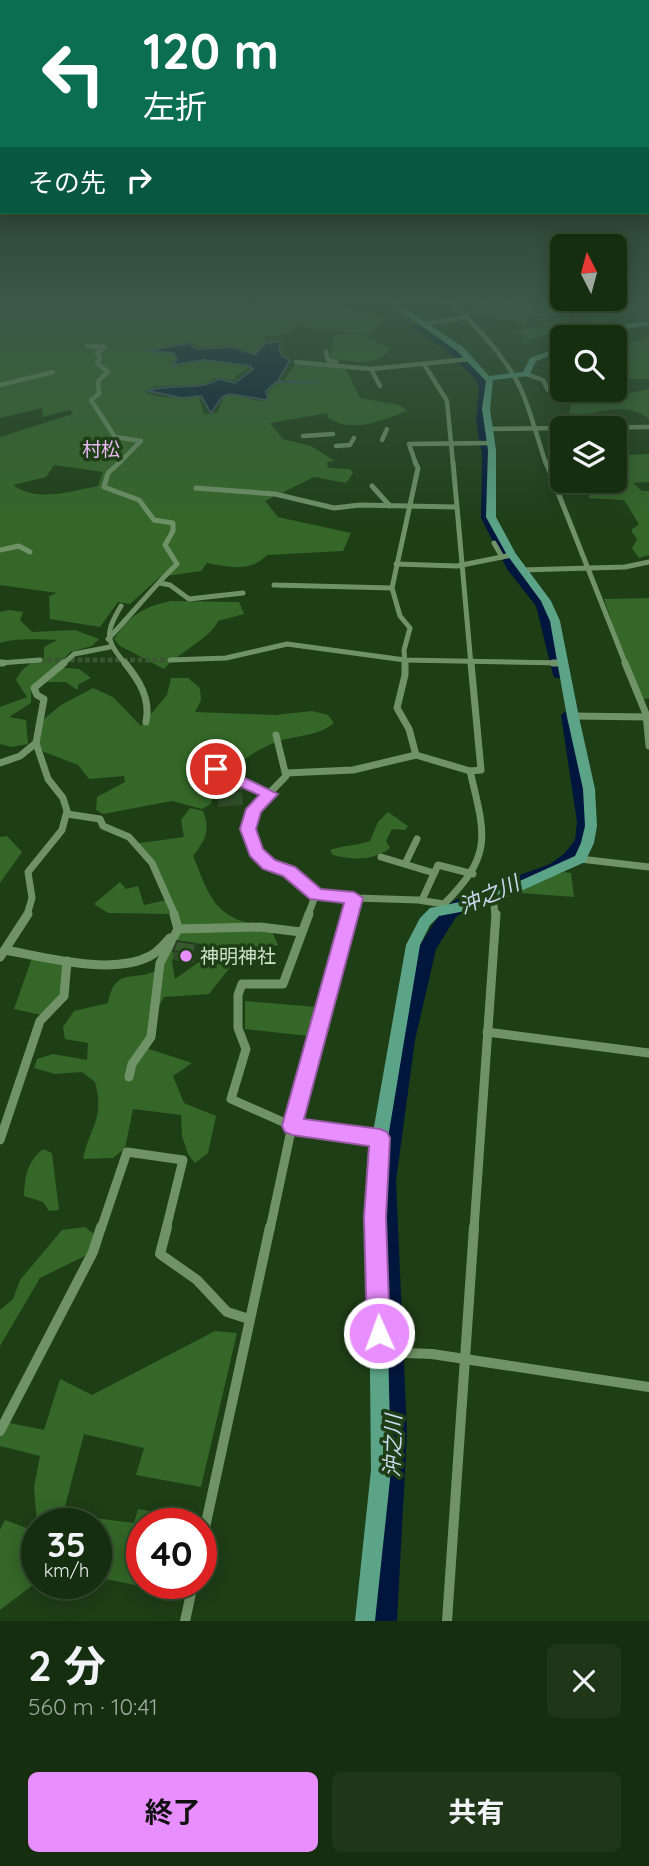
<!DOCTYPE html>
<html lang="ja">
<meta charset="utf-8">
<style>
:root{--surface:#162e10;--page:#1f3619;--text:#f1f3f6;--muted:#9ea89f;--line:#354a30;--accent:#e98efe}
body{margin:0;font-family:Quicksand,"Noto Sans JP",sans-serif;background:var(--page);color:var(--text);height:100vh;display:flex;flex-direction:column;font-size:26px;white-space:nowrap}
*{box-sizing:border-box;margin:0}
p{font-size:23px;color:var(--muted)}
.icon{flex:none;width:38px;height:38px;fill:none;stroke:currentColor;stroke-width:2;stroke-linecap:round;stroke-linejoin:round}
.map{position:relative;height:1621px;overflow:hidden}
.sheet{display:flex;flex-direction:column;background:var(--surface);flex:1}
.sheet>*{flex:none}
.hud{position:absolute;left:0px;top:0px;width:649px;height:214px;box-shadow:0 4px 18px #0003,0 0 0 2px var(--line);background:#0b6e4f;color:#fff;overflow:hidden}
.needle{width:46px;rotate:354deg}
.buttons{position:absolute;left:550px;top:234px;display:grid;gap:14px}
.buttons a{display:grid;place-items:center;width:77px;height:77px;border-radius:10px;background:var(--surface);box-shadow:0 4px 18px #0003,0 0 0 2px var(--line);font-size:35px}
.speed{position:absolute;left:21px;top:1508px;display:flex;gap:14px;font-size:35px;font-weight:700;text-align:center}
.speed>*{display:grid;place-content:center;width:91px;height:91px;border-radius:50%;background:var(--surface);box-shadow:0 4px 18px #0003,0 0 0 2px var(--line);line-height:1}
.speed small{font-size:18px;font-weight:400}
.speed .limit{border:10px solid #d22;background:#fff;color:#111}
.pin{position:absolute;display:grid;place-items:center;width:60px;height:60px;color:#fff;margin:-30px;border:4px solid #fff;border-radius:50%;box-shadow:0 2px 7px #0007}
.me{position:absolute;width:77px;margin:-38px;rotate:358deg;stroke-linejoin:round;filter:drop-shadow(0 0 5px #0008)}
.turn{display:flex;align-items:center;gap:24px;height:147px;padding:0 28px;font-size:32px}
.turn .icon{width:91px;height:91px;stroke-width:2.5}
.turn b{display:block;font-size:49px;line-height:60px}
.then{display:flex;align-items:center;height:66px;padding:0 28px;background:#0003;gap:14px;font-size:26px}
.round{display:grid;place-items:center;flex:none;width:74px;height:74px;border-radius:10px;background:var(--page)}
.headline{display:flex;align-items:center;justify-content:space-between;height:119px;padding:0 28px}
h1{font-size:42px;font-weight:700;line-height:52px}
.button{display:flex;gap:14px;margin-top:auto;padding:14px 28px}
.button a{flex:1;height:80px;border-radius:10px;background:var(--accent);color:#111;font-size:28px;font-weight:700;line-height:80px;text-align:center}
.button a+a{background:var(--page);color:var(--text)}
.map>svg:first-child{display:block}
.green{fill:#346728;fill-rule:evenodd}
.water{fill:#01163c;stroke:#3e5366;stroke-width:2}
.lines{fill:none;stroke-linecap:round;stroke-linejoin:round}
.stream{stroke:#3e5366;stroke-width:2}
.river{fill:#01163c;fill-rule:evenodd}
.street-tunnel{stroke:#385631;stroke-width:5;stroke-dasharray:5 2.5;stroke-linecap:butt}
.street-far4{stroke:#6f9367;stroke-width:4.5}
.street-far3{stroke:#6f9367;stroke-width:5}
.street-far2{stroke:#6f9367;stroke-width:7}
.street-far1{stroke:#6f9367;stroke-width:9}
.street{stroke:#6f9367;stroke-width:10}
.secondary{fill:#5ba487;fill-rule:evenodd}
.wall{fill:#304d29}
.shaded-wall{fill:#273e22}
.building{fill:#385930;stroke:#273e22;stroke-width:2}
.route{fill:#e98efe;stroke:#975ca5;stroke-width:2}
.poi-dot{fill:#e98efe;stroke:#1e3e16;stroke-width:2.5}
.labels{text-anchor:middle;stroke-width:7;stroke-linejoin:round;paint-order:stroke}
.far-quarter-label{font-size:19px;fill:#ebb9f7;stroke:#1e3e16}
.poi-label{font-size:19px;fill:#cde0c8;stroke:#1e3e16;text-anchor:start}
.water-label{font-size:21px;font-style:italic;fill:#cbd9ee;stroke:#1e3e16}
</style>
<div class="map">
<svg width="649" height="1621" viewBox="0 0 649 1621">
<rect width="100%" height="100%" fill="#1e3e16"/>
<!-- green -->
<g class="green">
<path d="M0,303h341l7,6 38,9 -18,17 -76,-10 -2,8 -27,4 3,5 -10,10 -24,-6 -32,1 -10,-6 -44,10 26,3 4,4 -5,5 2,2 31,-5 46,7 -14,9 -1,4 -20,-2c-19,15 -49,0 -71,13 14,10 38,5 55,6l5,17 13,-1 7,-16c15,-5 27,5 43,4l2,-11 9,-7 18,-2 -12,-1 12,-17 49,4 15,31 39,7 9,6c-27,9 -53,23 -80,7l-1,-5 -57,10 13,16 28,7 24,15 -8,1 1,6 22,1 3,4 -7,10 -32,-6 -49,24 13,16 73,16 -8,18 -76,4c-17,18 -38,12 -60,8l-6,8 -41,6 -30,27 -12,-2 -18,25 -50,-8 -1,-23 8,-3 -57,-8v-148l73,-23 -3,-4 -27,7 -1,-9 -42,10zM54,465l49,7 -5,14c-27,5 -60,17 -85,-1l33,-8z"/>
<path d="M487,303h89l-11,1 5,17 -7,14 -28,2 -13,8 3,-9 -12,-5 26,-4 5,-11 -13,-1 -6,11 -13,-6 -15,1v-4l-7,-2 -16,2 -3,-2z"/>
<path d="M580,303h64l4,6 -50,14 -5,-1z"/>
<path d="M335,334h24l31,14c-13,21 -38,13 -60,10z"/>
<path d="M649,335v44h-35v-37l27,-1z"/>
<path d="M649,389v30c-20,-18 -52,-7 -75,-1l-5,-5 2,-8z"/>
<path d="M649,454v28l-16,1 9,8h7v64l-10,3 -7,-10 5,-9 -6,-9 8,-6 -15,-24 -36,-2 12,-15 14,-2 3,-21 6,-5z"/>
<path d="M649,598v100l-10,2 -35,-101z"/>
<path d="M171,601l68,1 5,12 -26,7c-6,16 -40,32 -54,48l-44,-23 -6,-7c15,-23 30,-33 57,-38z"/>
<path d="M9,610l14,2 -3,8 12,12 43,-2 24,9 -7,7 -22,6 -13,15 22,2 12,9 -12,6 -2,6 -11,-8h-29l-6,8v13l-22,14 17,3 2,24 -17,3 -11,-3v-37l27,-10 -11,-17c5,-12 16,-19 28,-22v-11l13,-7c-15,-1 -44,-2 -57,3v-31z"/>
<path d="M171,678h17l12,10 1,12 -6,12 80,3 37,-4 16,4 6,8c-14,12 -31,12 -48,16 -24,6 -40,19 -59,34l-12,-6 -23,1 -3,15 6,-13h23l8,6 -12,16 -3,12 -9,5 -30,-8 -69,13 -7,-4 1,-13 28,-15 -1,-6 -35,3 -11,-14 -34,-13 -8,-9 2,-19 23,-19 32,-17 20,9 28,29 26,-31z"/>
<path d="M190,808l13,3c8,20 2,29 -10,45 19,46 22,64 77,71l8,18 -40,12 -29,37 -45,3c-11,18 -10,34 -21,50l49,16 -19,13 11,27 32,13 -8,37 -13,10 -7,-9 -6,-18 -1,-21 -48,-6 -8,39 -12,10 -30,1c7,-33 22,-40 12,-77l-13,-10 -27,2 -21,-6 3,-9 16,-5 34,6 1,-17 -23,-4 -2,-12 11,-16 34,-8c8,-43 34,-15 55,-39 6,-7 8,-18 15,-24l-7,-3 5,-14 -20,-52 -23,-27 51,-7 -3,-17zM181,941l20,3 5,13 -31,22 -3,-18z"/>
<path d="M388,812l20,14 -3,4 -13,-1 -6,12 4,7c-16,13 -38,12 -57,7l-3,-5c13,-5 27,-4 40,-9l8,-19z"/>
<path d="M7,836l15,16 -22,31v-46z"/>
<path d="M564,872l7,1 3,24 -67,-5z"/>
<path d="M120,882l6,7 12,-3 6,19 22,-5 4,14 -62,-1 -14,-9z"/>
<path d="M33,955l34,6 -3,35 -19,20 -31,-7z"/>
<path d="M245,1001l72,6 -9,29 -63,-7z"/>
<path d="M43,1149l9,4 7,57 -10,1 -6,-9 -19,-6c1,-21 3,-34 19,-47z"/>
<path d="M85,1227l9,7 -1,18 -53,26 -40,68v-36l13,-11 7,-19 42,-50z"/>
<path d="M215,1331l22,2 -36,154 -65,-12 8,-27 -60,-14 -21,80 71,9 4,-14 54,10 -1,5h-49v60h38l-2,10 -82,-17v-53h-59l-3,-37 6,-31 -40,-10v-15l5,-9 39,8 16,-51 32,16z"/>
<path d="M5,1520l32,12v50l-37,28v-80z"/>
</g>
<!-- water -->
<path class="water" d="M282,341l-3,8 3,7 8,4 -12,21 40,1h-42l-10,9 2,7 -2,2 -37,-6 -7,3 -11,16 -10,-17 -19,2 -34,-7c23,-9 50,1 71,-12l16,4 18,-14 -3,-3 -46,-6 -31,5 4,-6 -4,-6 -26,-2 41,-8 10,6 34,-2 23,7 10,-11z"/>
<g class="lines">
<!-- stream -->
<g class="stream">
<path d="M385,303l30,22 5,-1"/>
<path d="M468,316l6,-8 14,-5"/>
</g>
<!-- river -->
<g class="river">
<path d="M412,323h6l34,23 34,33 3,11 -3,31 6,34 1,63 26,50 29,38 19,69 -2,3h-10l-2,-3 -17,-69 -29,-37 -26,-51 1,-63 -6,-34 3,-31 -3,-10 -30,-30 -34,-23z"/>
<path d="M568,710l7,5 18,107 -2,19 -15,21 -14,10 -86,31 -20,14 -20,32 -21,91 -19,141 11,252 -10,188h-26l12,-188 -7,-252 21,-141 21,-92 26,-41 20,-12 86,-31 14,-10 11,-14 2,-18 -16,-107z"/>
</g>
<!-- street-tunnel -->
<path class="street-tunnel" d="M40,660h130"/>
<!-- street-far4 -->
<g class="street-far4">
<path d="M449,303c25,20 48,45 65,73 14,23 23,62 32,88"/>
<path d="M423,324l45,-7"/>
<path d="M87,346l18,1 -8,6 3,5 -3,5 11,9 -10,9 1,13 -8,6 24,37 26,4 -23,23"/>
<path d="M326,352l2,8 8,2"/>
<path d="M296,362l75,7 99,-10"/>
<path d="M424,364l23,37 6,63"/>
<path d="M371,369l9,17"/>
<path d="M526,374l17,6 5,10"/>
<path d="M0,385l53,-13"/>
<path d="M487,429l162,-2"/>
<path d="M303,436l30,-2"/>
<path d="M382,440l5,-11"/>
<path d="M336,446l14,-1 4,-7"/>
<path d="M416,464l-7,-20 82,-1"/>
</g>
<!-- street-far3 -->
<g class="street-far3">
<path d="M453,462l18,203"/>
<path d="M546,462l80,203"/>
<path d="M372,486l18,20"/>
<path d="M196,488l79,6 59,14 26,-3 96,2"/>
<path d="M494,543l8,14"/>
<path d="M0,550l19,-4 11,6"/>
<path d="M396,564l61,2 55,-11"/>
<path d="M522,570l103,-3 24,-5"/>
<path d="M160,583l10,2 19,14 54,-6"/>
<path d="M274,585l118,3"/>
<path d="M121,606c-17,29 -15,34 5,59"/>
<path d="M108,639c24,-25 44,-51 69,-75l-12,-19 8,-14v-8l-19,-3 -15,-20 -35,-13 4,-14 12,-11"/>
<path d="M170,660l56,-2 61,-14 118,16 159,3"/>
<path d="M0,663l40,-3"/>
<path d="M62,665l12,-11 36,-7"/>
<path d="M405,665l-1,-15 6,-22 -10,-12 -8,-28 26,-120 -3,-6"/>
</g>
<!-- street-far2 -->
<g class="street-far2">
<path d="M0,663h3"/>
<path d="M125,663c14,17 26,36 21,59"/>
<path d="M405,663v12l-8,33 12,21 7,26 54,16c15,64 24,83 -26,133l1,4"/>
<path d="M553,663h11"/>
<path d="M625,663l21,51 3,32"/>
<path d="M573,716l76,1"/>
<path d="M276,735l10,41 -29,30 -9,18 3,20 13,16 25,12 36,25 93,3 26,4"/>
<path d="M0,763l20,-7 16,-13"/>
<path d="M192,768l26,2 52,24"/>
<path d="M470,771l11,-1 -10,-107"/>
<path d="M286,773l67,-3 63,-15"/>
<path d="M67,814l33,5 3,7 26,11 23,26 23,52"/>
<path d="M381,857l53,16"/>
<path d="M580,859l69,8"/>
<path d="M405,864l12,-25"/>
<path d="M493,896l2,19"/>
<path d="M422,900l16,-35 35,9"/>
<path d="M27,915l5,-17 -4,-26 34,-42 5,-19 -4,-13 -15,-19 -12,-36 8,-44 -7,-4 -3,-7 30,-25"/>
<path d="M308,915l8,-21"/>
<path d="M349,915l5,-17"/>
</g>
<!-- street-far1 -->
<g class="street-far1">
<path d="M309,914l-26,70h-41l-4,11v33l8,21 -15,50 61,27 87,12"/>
<path d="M178,929l82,-2 41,5"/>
<path d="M5,950c39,7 108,26 145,6 8,-4 14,-12 20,-18"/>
<path d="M0,957l28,-43"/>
<path d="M487,1032l162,21"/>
<path d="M129,1077l3,-13 19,-27 9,-74 18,-34 -4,-15"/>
<path d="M0,1140l40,-119 24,-25 3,-35"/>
<path d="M101,1229l26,-77 56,8 -17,69"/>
<path d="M270,1229l22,-103 58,-212"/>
<path d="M474,1229l22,-315"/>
</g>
<!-- street -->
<g class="street">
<path d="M167,1227l-7,27 37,26 30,32 22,7"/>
<path d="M379,1352l53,2 217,33"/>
<path d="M0,1431l93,-179 8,-25"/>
<path d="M201,1546l69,-319"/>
<path d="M185,1621l8,-37"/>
<path d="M447,1621l27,-394"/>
</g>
<!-- secondary -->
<g class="secondary">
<path d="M389,303h8l66,44 26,29 34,-4 7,-14 32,-12v5l-26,10 -7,15 -36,4 -3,29 6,41v67l20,37 35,47 9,20 19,96 16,72 2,37 -3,17 -9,19 -73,33 -41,15 -32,6 -9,9 -10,20 -32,193 -4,42 7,290 -16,151h-20l16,-151 -3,-290 4,-42 34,-193 14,-27 10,-10 40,-8 32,-11 73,-33 6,-13 4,-17 -2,-37 -16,-72 -17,-96 -9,-20 -34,-46 -21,-38 2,-67 -6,-41 4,-28 -29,-30z"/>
<path d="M649,321v4l-24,4 -20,9h-9l24,-13z"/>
</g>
</g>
<!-- wall -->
<g class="wall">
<path d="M241,775l2,30 -25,2 -2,-31z"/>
<path d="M196,944l1,9 -3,10 -20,-3 -1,-9z"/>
</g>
<!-- shaded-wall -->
<path class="shaded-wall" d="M196,944l1,9 -3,10 -1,-9z"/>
<!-- building -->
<g class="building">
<path d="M241,775l2,16 -26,2 -1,-17z"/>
<path d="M177,941l19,3 -3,10 -20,-3z"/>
</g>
<!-- sky -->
<linearGradient id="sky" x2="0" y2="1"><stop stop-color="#10220c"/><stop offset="0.57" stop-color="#3b5847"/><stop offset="1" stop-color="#3b5847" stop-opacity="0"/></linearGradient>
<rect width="649" height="530" fill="url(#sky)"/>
<!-- route -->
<path class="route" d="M216,764l62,30 -17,18 -5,17 7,20 12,11 20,7 26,22 33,3 9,6 -59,221 76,10 7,3 3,6 -4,79 4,116 -3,8 -8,3 -9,-3 -3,-8 -3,-116 5,-71 -77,-11 -7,-3 -3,-6 62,-223 -34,-4 -27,-23 -20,-7 -13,-13 -10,-27 6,-20 13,-14 -49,-22v-8z"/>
<!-- markers -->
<circle class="poi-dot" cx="186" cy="956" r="7"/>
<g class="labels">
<!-- far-quarter labels -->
<g class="far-quarter-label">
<text x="101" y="456">村松</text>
</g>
<!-- poi labels -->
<g class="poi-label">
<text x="200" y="963">神明神社</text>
</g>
<!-- water labels -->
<g class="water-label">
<text transform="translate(489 895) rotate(-24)" y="7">沖之川</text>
<text transform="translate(393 1446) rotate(-88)" y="7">沖之川</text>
</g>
</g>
</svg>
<div class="buttons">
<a><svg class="needle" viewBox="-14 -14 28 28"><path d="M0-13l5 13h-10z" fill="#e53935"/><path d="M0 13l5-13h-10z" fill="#9ea89f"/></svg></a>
<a><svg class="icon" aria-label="search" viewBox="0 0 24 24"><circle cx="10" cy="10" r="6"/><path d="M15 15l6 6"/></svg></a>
<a><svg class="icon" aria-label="layers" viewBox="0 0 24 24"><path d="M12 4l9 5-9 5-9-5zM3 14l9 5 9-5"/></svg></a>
</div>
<div class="speed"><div>35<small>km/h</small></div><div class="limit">40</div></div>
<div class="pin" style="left:216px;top:769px;background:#d93025"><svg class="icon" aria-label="arrive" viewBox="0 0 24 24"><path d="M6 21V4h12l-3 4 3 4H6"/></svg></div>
<svg class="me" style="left:379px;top:1333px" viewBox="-20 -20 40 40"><circle r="17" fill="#e98efe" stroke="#fff" stroke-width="3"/><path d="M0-11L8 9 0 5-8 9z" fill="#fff"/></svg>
<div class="hud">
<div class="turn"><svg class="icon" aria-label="left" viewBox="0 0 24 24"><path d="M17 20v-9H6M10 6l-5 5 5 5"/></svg><div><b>120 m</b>左折</div></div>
<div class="then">その先<svg class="icon" aria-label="right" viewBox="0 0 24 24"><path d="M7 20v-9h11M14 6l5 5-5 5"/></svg></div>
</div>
</div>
<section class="sheet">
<div class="headline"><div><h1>2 分</h1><p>560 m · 10:41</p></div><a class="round"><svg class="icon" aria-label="close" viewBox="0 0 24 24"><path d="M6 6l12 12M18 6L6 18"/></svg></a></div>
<div class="button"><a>終了</a><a>共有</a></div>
</section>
